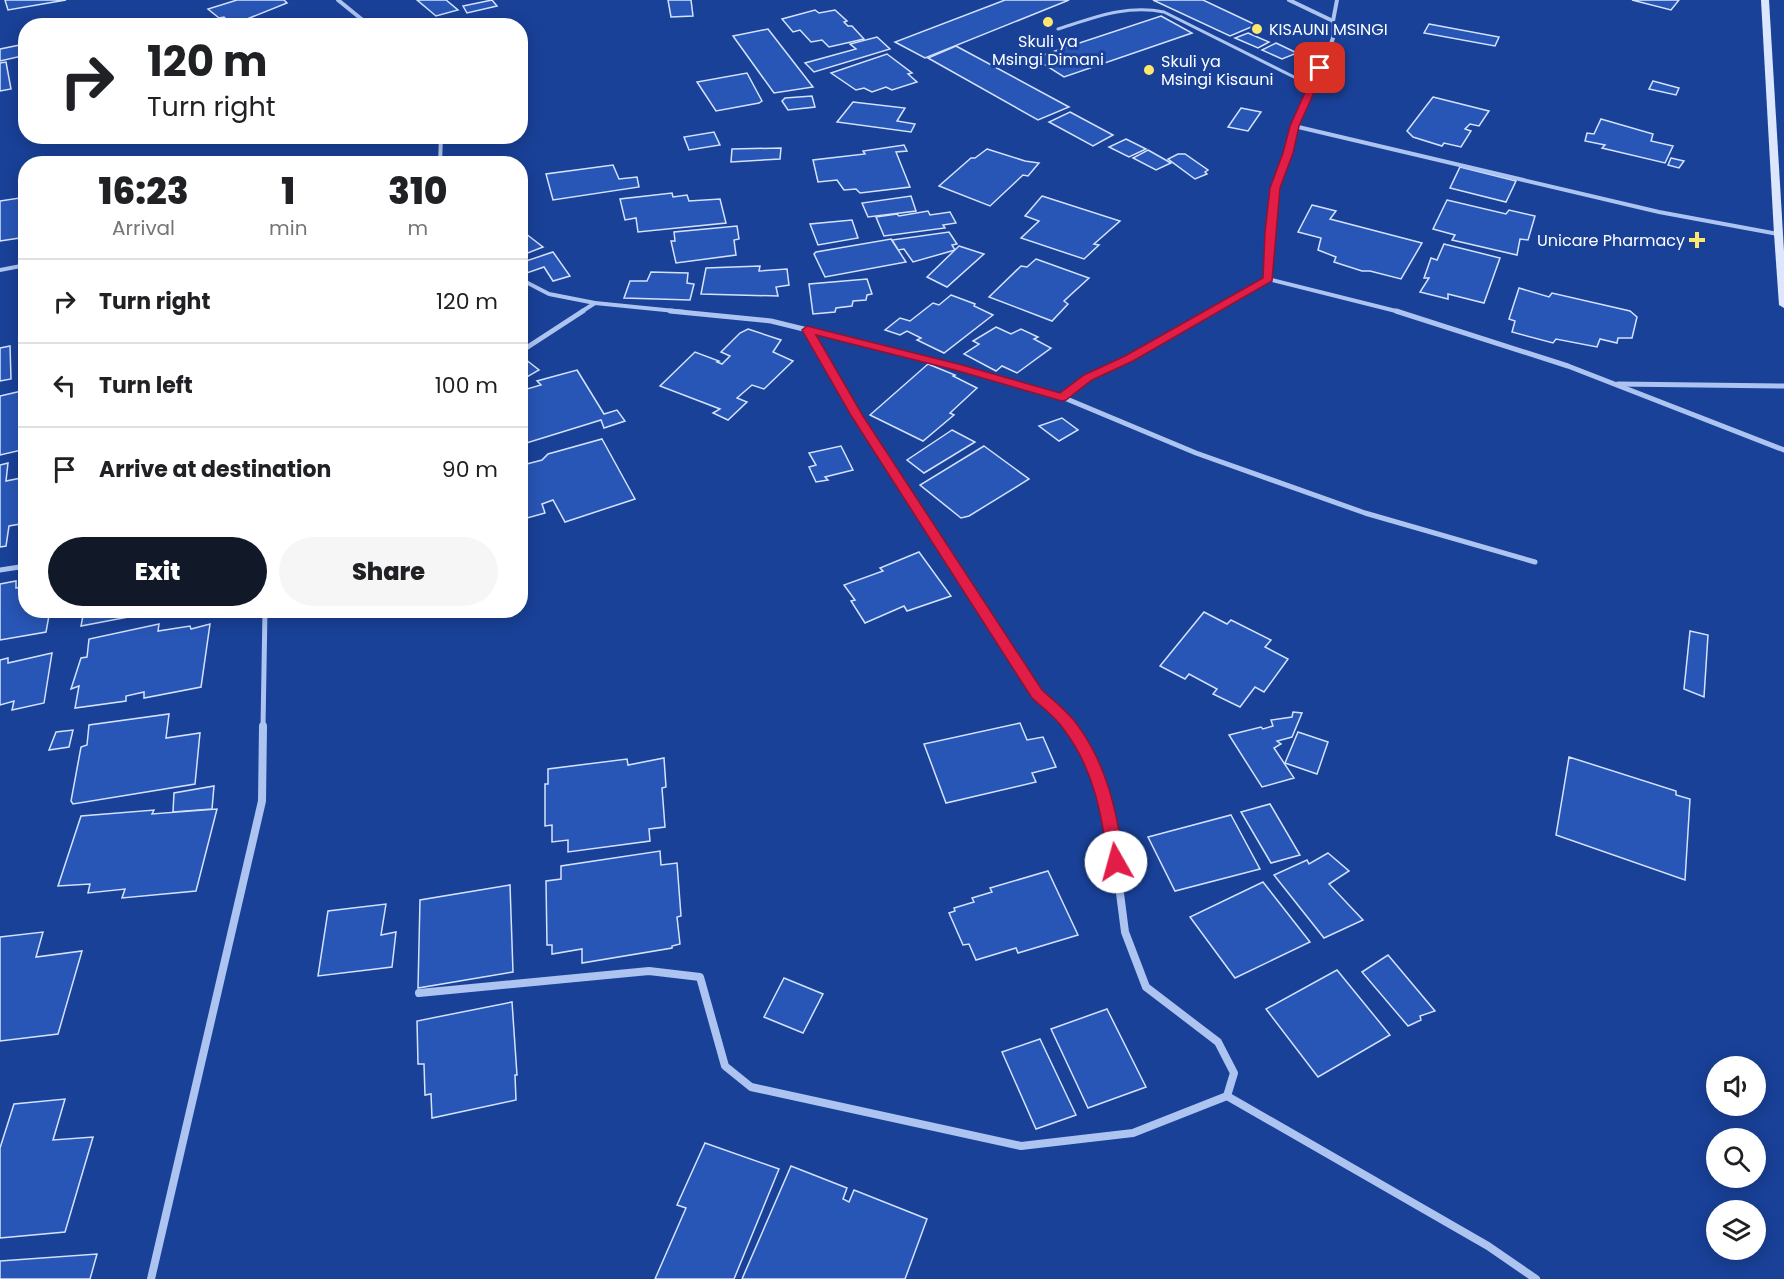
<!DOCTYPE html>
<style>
:root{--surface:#fff;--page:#f6f6f6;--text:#202124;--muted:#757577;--line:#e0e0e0;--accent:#111827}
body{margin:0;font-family:Poppins,sans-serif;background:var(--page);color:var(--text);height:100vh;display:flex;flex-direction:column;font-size:22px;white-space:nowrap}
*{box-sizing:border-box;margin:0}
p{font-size:20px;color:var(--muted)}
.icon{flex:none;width:33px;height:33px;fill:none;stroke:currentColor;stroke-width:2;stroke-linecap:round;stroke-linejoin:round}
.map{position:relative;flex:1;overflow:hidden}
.side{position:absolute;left:18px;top:156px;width:510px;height:462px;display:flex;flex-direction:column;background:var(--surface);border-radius:24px;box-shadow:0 3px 15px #0003}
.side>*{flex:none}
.top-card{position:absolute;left:18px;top:18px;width:510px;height:126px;border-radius:24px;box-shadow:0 3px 15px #0003;background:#fff;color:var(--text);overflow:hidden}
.controls{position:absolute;left:1706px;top:1056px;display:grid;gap:12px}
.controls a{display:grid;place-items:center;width:60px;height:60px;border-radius:50%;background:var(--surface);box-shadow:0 3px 15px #0003;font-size:30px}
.pin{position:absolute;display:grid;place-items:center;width:51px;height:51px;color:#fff;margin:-26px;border-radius:12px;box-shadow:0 3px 9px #0006}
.me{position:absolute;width:66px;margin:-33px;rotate:353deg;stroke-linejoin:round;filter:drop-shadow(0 0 4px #0008)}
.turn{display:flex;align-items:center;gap:21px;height:126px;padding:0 30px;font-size:27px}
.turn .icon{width:78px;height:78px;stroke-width:2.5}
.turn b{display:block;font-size:42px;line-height:51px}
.eta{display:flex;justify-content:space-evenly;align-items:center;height:102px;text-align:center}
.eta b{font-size:36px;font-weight:800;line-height:42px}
.cta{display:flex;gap:12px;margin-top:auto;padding:12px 30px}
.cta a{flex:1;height:69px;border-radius:36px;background:var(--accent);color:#fff;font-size:24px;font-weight:800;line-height:69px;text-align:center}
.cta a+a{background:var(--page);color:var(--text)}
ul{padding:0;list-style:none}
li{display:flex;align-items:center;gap:18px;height:84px;padding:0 30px;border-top:2px solid var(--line)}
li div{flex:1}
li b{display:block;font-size:22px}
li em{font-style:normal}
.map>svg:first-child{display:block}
.building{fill:#2856b6;stroke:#d4e2fc;stroke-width:1.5}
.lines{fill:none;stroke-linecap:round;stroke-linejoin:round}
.lane{stroke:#adc4f1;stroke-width:3}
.street-far2{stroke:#adc4f1;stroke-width:4}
.street-far1{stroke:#adc4f1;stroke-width:5}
.street{stroke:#adc4f1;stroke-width:8}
.secondary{fill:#dce6fc;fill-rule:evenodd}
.route{fill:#e11d48;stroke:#92132f;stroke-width:1.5}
.poi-dot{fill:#ffe66d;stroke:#194198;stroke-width:2}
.labels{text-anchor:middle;stroke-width:6;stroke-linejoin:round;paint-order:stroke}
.far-poi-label{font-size:16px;fill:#fff;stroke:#194198;text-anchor:start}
</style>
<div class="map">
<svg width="1784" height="1279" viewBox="0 0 1784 1279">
<rect width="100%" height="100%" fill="#194198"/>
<!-- building -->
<g class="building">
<path d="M5,0h61l-58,10z"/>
<path d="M237,0h47l3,3 -55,22 -8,-8 -5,1 -11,-9z"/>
<path d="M417,0h29l12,10 -22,6z"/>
<path d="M492,0l5,6 -30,7 -4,-7z"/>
<path d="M668,0h23l2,16 -22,1z"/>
<path d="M1005,0h64l-144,58 -30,-16z"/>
<path d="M1153,0h50l53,25 -26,11z"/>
<path d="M1632,0h47l-8,10z"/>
<path d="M815,10l4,3 16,-3 12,11 -3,1 4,4h4l12,13 -35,8 -7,-7 -11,2 -11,-12 -7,2 -11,-13z"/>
<path d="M1161,16l31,17 -128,44 -30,-19z"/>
<path d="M1429,24l70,13 -4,9 -71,-13z"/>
<path d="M768,29l45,58 -39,6 -41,-57z"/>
<path d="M1248,33l21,9 -11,6 -23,-10z"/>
<path d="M877,37l13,12 -76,23 -9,-9 51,-14 -6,-5z"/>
<path d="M1276,43l21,10 -15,6 -20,-9z"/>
<path d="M20,45l2,11 -22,5v-12z"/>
<path d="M956,46l113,61 -31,13 -110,-62z"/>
<path d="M887,54l25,19 -4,1 9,8 -25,8 -6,-3 -14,5 -8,-4 -8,2 -25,-17z"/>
<path d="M6,62l5,27 -11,2v-28z"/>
<path d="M747,73l15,28 -3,2 -43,8 -19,-29z"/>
<path d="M1653,81l26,7 -3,7 -27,-6z"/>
<path d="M812,96l3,11 -27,3 -6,-9 3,-3z"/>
<path d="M1433,97l56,14 -10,15 -9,-2 -5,5 6,2 -10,16 -17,-4 -2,3 -29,-9 -6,-6z"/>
<path d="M853,102l52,6 -8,13 18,3 -4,8 -74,-10z"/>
<path d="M1241,108l20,4 -13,19 -20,-4z"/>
<path d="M1070,112l43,23 -20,11 -44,-24z"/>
<path d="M1601,119l52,15 -2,7 22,5 -8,17 -63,-15 3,-3 -20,-4 2,-8 7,1z"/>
<path d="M714,132l6,13 -31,5 -5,-13z"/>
<path d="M1126,139l20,10 -17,8 -20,-10z"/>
<path d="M904,145l3,6 -11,1 14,35 -50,6 -4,-4 -12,1 -7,-10 -19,2 -5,-22 52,-6 -2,-3z"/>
<path d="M781,148l-1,11 -49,3 1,-13z"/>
<path d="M987,149l38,12 14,2 -11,13 -5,-1 -33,31 -51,-20 32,-28h4z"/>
<path d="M1148,150l23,13 -15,7 -23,-12z"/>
<path d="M1178,154h7l23,16 -3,2 2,2 -12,5 -27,-20z"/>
<path d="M1671,158l13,3 -5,7 -11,-3z"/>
<path d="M613,165l6,14 18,-2 2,10 -86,13 -7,-26z"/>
<path d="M1460,167l56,14 -10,21 -56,-14z"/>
<path d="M672,193l1,4 14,-2 2,6 31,-2 6,24 -88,9 -2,-14 -11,2 -5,-21z"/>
<path d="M911,196l5,15 -48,6 -6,-14z"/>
<path d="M1042,196l78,25 -26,23 5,1 -15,14 -63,-21 18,-17 -14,-5z"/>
<path d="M26,197v40l-26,4v-40z"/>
<path d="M1447,200l59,14 3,-4 26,6 -7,24 -8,-1 -3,16 -65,-15 3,-5 -22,-6z"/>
<path d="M1312,205l24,6 -6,8 92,24 -21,36 -31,-8h-8l-28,-9 2,-5 -18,-7 3,-12 -23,-6z"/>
<path d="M928,211l2,4 20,-3 6,11 -13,2 2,3 -61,8 -8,-19 21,-3 2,2z"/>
<path d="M852,220l6,18 -40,7 -8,-21z"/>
<path d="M520,223l5,4 -4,3 22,17 -23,9z"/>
<path d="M737,226l2,13 -5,1 2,15 -60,8 -5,-22h4l-1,-9z"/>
<path d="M949,232l8,12 -5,1 3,5 -42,12 -9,-13 -6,1 -6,-10z"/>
<path d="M891,239l15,23 -81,15 -11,-23 2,-2z"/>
<path d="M1444,244l56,14 -16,45 -36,-9v5l-28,-7 9,-14h-5l7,-20 6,2z"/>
<path d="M959,246l25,8 -37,33 -20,-10z"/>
<path d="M553,252l17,24 -17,5 -9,-14 -20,7 -4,-3v-8z"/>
<path d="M1036,259l53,19 -25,23 4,3 -16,17 -63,-24 32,-31 6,1z"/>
<path d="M760,266l-1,5 28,-2 2,16 -13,2 2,9 -77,-2 5,-26z"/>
<path d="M651,272l37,1 -1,10 7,1 -4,16 -66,-2 6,-17h17z"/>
<path d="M867,279l5,15 -5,1 -1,5 -13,1 -1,5 -16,2 -1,4 -22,2 -4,-30z"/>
<path d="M1519,288l30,9 3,-4 78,18 7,6 -5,21h-14l-1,5 -17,-4 -3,8 -41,-8 -3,4 -41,-11 3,-11 -6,-2z"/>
<path d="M951,295l24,9 -1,2 19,9 -49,38 -27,-13 4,-2 -14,-7 -7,4 -15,-5 15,-12 10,3 23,-18 6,2z"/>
<path d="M996,327l15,7 10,-5 17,8 -4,2 17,9 -34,25 -15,-7 -6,5 -32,-17 15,-10 -6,-3z"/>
<path d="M748,329l33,11 -8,12 20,9 -29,28 -12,-4 -15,13 10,4 -19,18 -15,-7 7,-4 -60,-23 35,-34 24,9 -2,1 5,2 8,-8 -9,-4 19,-19z"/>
<path d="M10,346l1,33 -11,2v-33z"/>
<path d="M525,359l14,11 -19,11v-20z"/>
<path d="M928,364l27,11 -2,1 24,12 -27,25 4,2 -31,26 -53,-26z"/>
<path d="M577,370l27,44 13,-4 8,11 -21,7 -3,-8 -81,25v-54l21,-6 -4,-4z"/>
<path d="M26,390v59l-26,6v-59z"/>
<path d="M1062,418l16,12 -19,11 -20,-15z"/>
<path d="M952,430l23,12 -51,31 -17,-13z"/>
<path d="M602,439l33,60 -70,23 -12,-22 -11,4 3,9 -25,7v-57l3,-1v3l19,-5 6,-6z"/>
<path d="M841,446l12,24 -28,7 3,3 -12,2 -7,-15 7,-2 -7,-12z"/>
<path d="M984,446l45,33 -60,37 -8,2 -41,-33z"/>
<path d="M8,463l-2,18 20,-4v46l-17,3 -3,20 -6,1v-82z"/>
<path d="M919,552l32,44 -44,15 -3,-5 -39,17 -14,-22 4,-1 -11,-15 39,-14 -3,-3z"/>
<path d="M16,581v7l10,-2v24h24l-4,22 -46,8v-56z"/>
<path d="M84,610h81l-84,16z"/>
<path d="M1204,612l23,12 4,-4 40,20 -6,7 23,12 -24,33 -9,-5 -15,20 -27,-13 4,-5 -28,-15 -4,5 -25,-13z"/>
<path d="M159,624l-1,7 32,-5 1,3 19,-5 -9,63 -57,11v-6l-18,4v5l-51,7 4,-22 -8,3 10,-31 6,-1 2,-18z"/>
<path d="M1690,631l18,4 -4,62 -20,-8z"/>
<path d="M52,653l-8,50 -32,7 2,-9 -14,4v-45l8,-2v5z"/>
<path d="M1293,712l9,1 -10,24 -15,4 4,3 -7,4 20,30 -32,9 -33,-52 32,-8 2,2 10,-3 -2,-6 21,-3z"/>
<path d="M169,714l-3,24 34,-5 -5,51 -122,20 -2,-3 10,-54 6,-2 2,-20z"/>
<path d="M1020,723l7,17 16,-3 13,30 -24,6 4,9 -90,21 -22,-59z"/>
<path d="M73,730l-4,17 -20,3 7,-18z"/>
<path d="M1298,732l30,10 -11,32 -32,-11z"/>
<path d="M1569,757l107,34v4l14,4 -5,81 -129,-45z"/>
<path d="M664,758l2,29 -4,1 3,39 -16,2 1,12 -82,11v-12l-16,2v-17l-7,1v-42h3v-15l79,-10 1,6z"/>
<path d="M214,786l-2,23 -39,3 1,-19z"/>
<path d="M1270,804l30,51 -29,8 -30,-51z"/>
<path d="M217,809l-21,82 -74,7 3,-9 -37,4 2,-9 -32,2 23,-70 73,-6 -2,4z"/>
<path d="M1231,815l29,54 -85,22 -27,-54z"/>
<path d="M660,851l1,14 16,-2 4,53 -4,1 3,27 -8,2v2l-90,15v-14l-30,5v-9h-5l-1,-64 15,-2v-13z"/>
<path d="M1328,853l21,18 -20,13 34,36 -39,18 -50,-63 33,-15 2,4z"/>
<path d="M1048,871l30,64 -60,18 -2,-5 -40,12 -7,-16 -6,1 -14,-32 6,-2 -1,-3 20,-6 -2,-4 20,-6 -2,-4z"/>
<path d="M1263,882l47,60 -75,36 -45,-61z"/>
<path d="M510,885l3,87 -95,16 2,-88z"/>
<path d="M386,904l-5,31 15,-3 -4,35 -74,9 10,-65z"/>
<path d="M43,932l-7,25 46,-6 -24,83 -58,7v-104z"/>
<path d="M1388,955l47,56 -15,5 1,4 -13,6 -46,-54z"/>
<path d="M1337,970l53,65 -72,42 -52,-68z"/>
<path d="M784,978l39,16 -20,39 -39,-16z"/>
<path d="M512,1002l5,73h-2l1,25 -84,18 -1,-24 -6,1 -1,-31h-6l-1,-43z"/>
<path d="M1107,1009l39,78 -58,21 -37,-79z"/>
<path d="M1040,1039l36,76 -40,14 -34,-77z"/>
<path d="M65,1099l-12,41 40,-3 -28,95 -65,6v-90l14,-44z"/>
<path d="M705,1143l74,26 -45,110h-79l31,-71 -9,-3z"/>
<path d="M791,1166l56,22 -4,11 6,3 5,-12 73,29 -22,60h-163z"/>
<path d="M97,1254l-7,25h-90v-18z"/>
</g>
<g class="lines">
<!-- lane -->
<path class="lane" d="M1058,29c35,-11 69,-25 106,-17l148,74"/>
<!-- street-far2 -->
<g class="street-far2">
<path d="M338,0l32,26"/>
<path d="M1289,0l44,21v17l-4,12 -35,76 365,86 119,22"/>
<path d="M1333,21l4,-21"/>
<path d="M440,164l1,-28"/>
<path d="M0,270l26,-5"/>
<path d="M520,279l29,15 46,9 -14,9"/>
<path d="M1268,279l5,-79 21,-74"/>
<path d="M595,303l90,9"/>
<path d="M1210,312l58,-33 132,33"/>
</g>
<!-- street-far1 -->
<g class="street-far1">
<path d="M670,311l101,10 187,46 104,30 26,-20 41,-19 83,-47"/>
<path d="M1396,311l172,55 216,84"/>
<path d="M807,330l50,87 180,277 33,33"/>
<path d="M520,352l63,-41"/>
<path d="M1618,384l166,2"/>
<path d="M1062,397l134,56 169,60 170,49"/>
<path d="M0,570l26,-4"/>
<path d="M263,727l2,-117"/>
</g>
<!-- street -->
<g class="street">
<path d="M419,993l230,-22 51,6 25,89 26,21 270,59 112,-13 94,-37 7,-23 -16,-31 -72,-55 -21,-55 -15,-116 -18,-56 -23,-34"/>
<path d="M1227,1096l261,150 48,33"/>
<path d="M151,1279l111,-478 1,-75"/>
</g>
<!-- secondary -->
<path class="secondary" d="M1761,0h8l15,251v57l-5,-3 -5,-71z"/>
</g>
<!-- route -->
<path class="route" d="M1320,65l5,3 -26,58 -6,27 -13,35 -8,93 -139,80 -41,19 -26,20 -4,1 -107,-31 -139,-35 47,81 179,274c11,10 25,21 34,33 31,41 41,89 48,139l-2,5 -6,2 -6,-2 -2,-5c-6,-47 -14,-92 -43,-131 -8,-13 -22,-23 -33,-33l-180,-281 -50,-87 5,-4 155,39 98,28 24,-18 41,-19 138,-78 2,-46 5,-44 13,-35 7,-27 26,-58z"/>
<!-- markers -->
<g class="poi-dot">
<circle cx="1048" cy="22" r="6"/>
<circle cx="1257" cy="29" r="6"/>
<circle cx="1149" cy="70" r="6"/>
<path d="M1694 231h6v6h6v6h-6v6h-6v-6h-6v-6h6z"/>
</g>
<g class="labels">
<!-- far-poi labels -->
<g class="far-poi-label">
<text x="1269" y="35">KISAUNI MSINGI</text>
<text x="1048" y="47" text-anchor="middle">Skuli ya<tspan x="1048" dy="18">Msingi Dimani</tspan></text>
<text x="1161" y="67">Skuli ya<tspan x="1161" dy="18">Msingi Kisauni</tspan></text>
<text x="1685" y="246" text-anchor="end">Unicare Pharmacy</text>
</g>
</g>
</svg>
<div class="controls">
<a><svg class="icon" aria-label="sound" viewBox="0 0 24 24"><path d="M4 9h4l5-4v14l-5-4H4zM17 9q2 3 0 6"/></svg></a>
<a><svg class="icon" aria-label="search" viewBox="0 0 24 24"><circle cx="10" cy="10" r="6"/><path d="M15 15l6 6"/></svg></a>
<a><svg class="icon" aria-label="layers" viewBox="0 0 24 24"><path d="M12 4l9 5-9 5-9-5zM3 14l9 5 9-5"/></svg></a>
</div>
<div class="pin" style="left:1320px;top:68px;background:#d93025"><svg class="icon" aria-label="arrive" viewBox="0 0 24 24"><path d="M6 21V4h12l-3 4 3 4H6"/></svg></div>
<svg class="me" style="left:1116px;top:862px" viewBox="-20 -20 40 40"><circle r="19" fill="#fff"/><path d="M0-13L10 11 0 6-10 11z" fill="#e11d48"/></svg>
<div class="top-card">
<div class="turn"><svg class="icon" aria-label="right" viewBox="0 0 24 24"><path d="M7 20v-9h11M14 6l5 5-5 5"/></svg><div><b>120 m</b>Turn right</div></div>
</div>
<section class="side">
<div class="eta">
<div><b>16:23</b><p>Arrival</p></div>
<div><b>1</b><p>min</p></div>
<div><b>310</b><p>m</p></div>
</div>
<ul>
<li><svg class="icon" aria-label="right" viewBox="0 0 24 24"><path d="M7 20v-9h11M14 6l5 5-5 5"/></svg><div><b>Turn right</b></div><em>120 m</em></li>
<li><svg class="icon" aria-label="left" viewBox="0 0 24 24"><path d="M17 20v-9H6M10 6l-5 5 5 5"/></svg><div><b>Turn left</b></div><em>100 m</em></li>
<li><svg class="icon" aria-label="arrive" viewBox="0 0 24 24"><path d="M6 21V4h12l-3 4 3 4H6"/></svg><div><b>Arrive at destination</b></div><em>90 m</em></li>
</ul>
<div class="cta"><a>Exit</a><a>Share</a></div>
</section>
</div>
